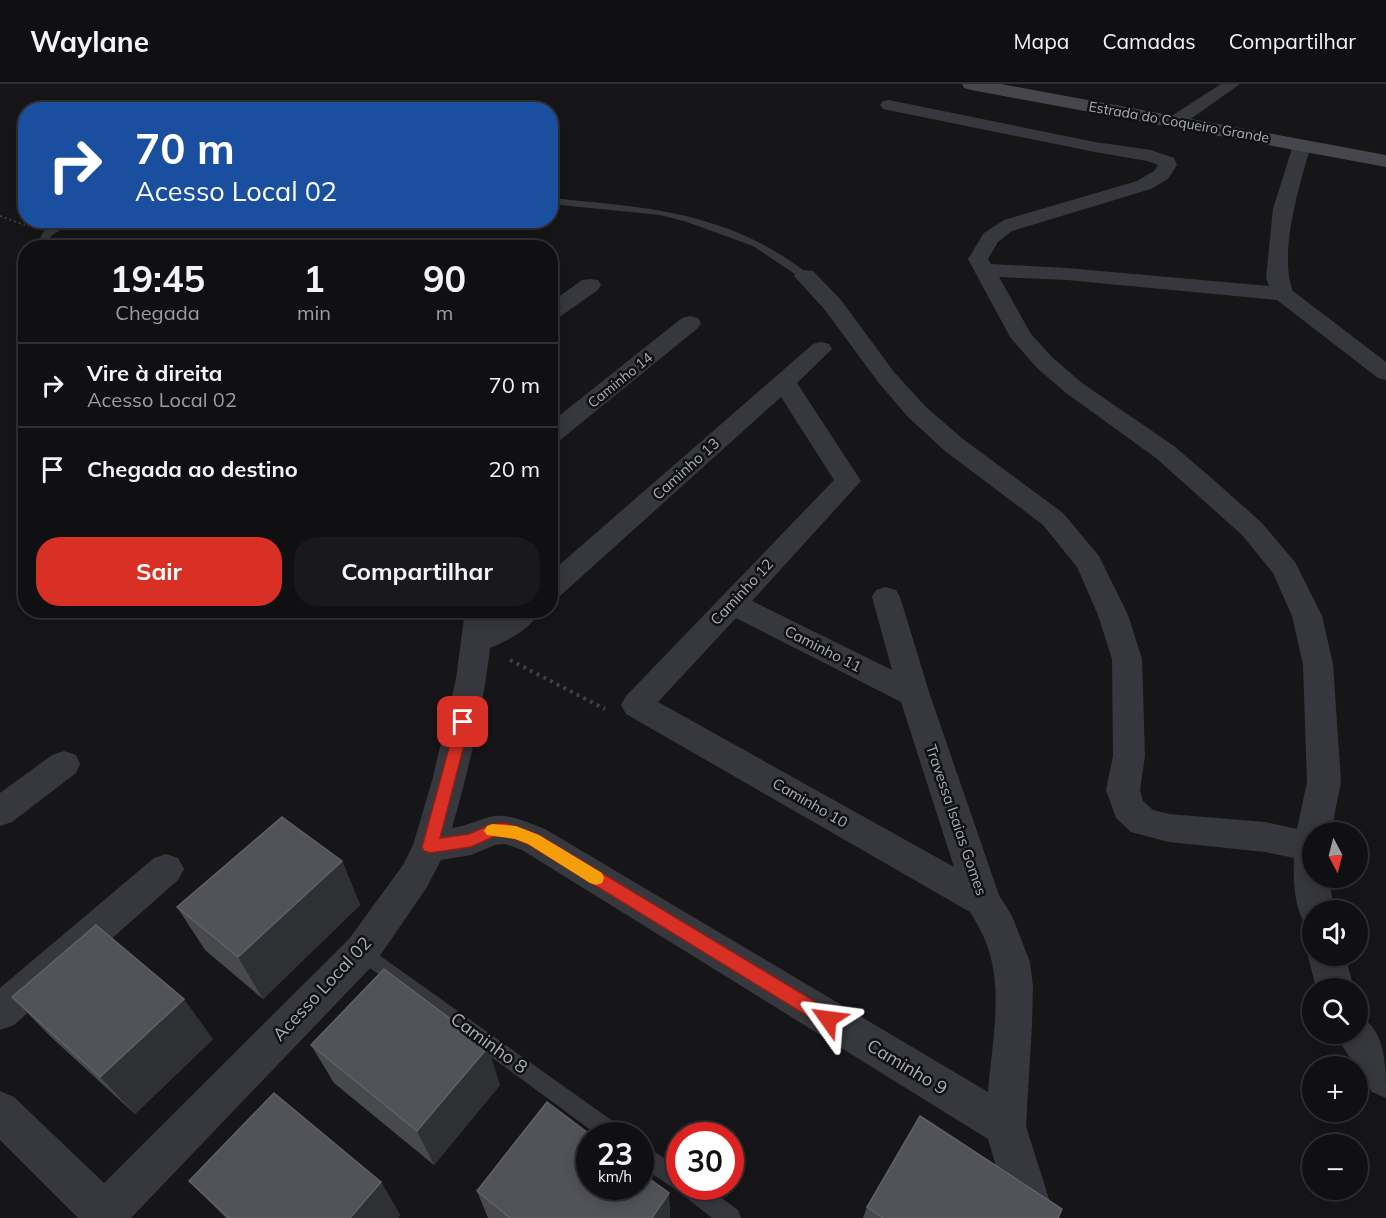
<!DOCTYPE html>
<html lang="pt">
<meta charset="utf-8">
<style>
:root{--surface:#101012;--page:#19191b;--text:#f1f3f6;--muted:#9c9d9f;--line:#303032;--accent:#d93025}
body{margin:0;font-family:Mulish,sans-serif;background:var(--page);color:var(--text);height:100vh;display:flex;flex-direction:column;font-size:22px;white-space:nowrap}
*{box-sizing:border-box;margin:0}
p{font-size:20px;color:var(--muted)}
.icon{flex:none;width:33px;height:33px;fill:none;stroke:currentColor;stroke-width:2;stroke-linecap:round;stroke-linejoin:round}
.map{position:relative;flex:1;overflow:hidden}
.side{position:absolute;left:18px;top:156px;width:540px;height:378px;display:flex;flex-direction:column;background:var(--surface);border-radius:24px;box-shadow:0 3px 15px #0003,0 0 0 2px var(--line)}
.side>*{flex:none}
.top-card{position:absolute;left:18px;top:18px;width:540px;height:126px;border-radius:24px;box-shadow:0 3px 15px #0003,0 0 0 2px var(--line);background:#1a4fa0;color:#fff;overflow:hidden}
.needle{width:39px;rotate:173deg}
.tools{position:absolute;left:1302px;top:738px;display:grid;gap:12px}
.tools a{display:grid;place-items:center;width:66px;height:66px;border-radius:50%;background:var(--surface);box-shadow:0 3px 15px #0003,0 0 0 2px var(--line);font-size:30px}
.speed{position:absolute;left:576px;top:1038px;display:flex;gap:12px;font-size:30px;font-weight:700;text-align:center}
.speed>*{display:grid;place-content:center;width:78px;height:78px;border-radius:50%;background:var(--surface);box-shadow:0 3px 15px #0003,0 0 0 2px var(--line);line-height:1}
.speed small{font-size:15px;font-weight:400}
.speed .limit{border:9px solid #d22;background:#fff;color:#111}
.pin{position:absolute;display:grid;place-items:center;width:51px;height:51px;color:#fff;margin:-26px;border-radius:12px;box-shadow:0 3px 9px #0006}
.me{position:absolute;width:66px;margin:-33px;rotate:301deg;stroke-linejoin:round;filter:drop-shadow(0 0 4px #0008)}
.turn{display:flex;align-items:center;gap:21px;height:126px;padding:0 18px;font-size:27px}
.turn .icon{width:78px;height:78px;stroke-width:2.5}
.turn b{display:block;font-size:42px;line-height:51px}
.eta{display:flex;justify-content:space-evenly;align-items:center;height:102px;text-align:center}
.eta b{font-size:36px;font-weight:700;line-height:42px}
.primary-button{display:flex;gap:12px;margin-top:auto;padding:12px 18px}
.primary-button a{flex:1;height:69px;border-radius:24px;background:var(--accent);color:#fff;font-size:24px;font-weight:700;line-height:69px;text-align:center}
.primary-button a+a{background:var(--page);color:var(--text)}
ul{padding:0;list-style:none}
li{display:flex;align-items:center;gap:18px;height:84px;padding:0 18px;border-top:2px solid var(--line)}
li div{flex:1}
li b{display:block;font-size:22px}
li em{font-style:normal}
header{display:flex;align-items:center;gap:36px;box-sizing:border-box;height:84px;padding:0 30px;background:var(--surface);border-bottom:2px solid var(--line)}
header strong{font-size:28px}
nav{display:flex;gap:33px;margin-inline-start:auto;font-size:21px}
.map>svg:first-child{display:block}
.lines{fill:none;stroke-linecap:round;stroke-linejoin:round}
.path-far1{stroke:#3d3f44;stroke-width:2;stroke-dasharray:2 3;stroke-linecap:butt}
.path{stroke:#3d3f44;stroke-width:4;stroke-dasharray:3 4.5;stroke-linecap:butt}
.service{fill:#37383d;fill-rule:evenodd}
.minor{fill:#37383d;fill-rule:evenodd}
.secondary{fill:#45474d;fill-rule:evenodd}
.wall{fill:#47494d}
.shaded-wall{fill:#2f3033}
.building{fill:#525359;stroke:#5f6168;stroke-width:1.5}
.route{fill:#d93025;stroke:#8d1f18;stroke-width:1.5}
.slow{fill:#f59e0b}
.labels{text-anchor:middle;stroke-width:5;stroke-linejoin:round;paint-order:stroke}
.far-street-label{font-size:14px;fill:#a8adb8;stroke:#111113}
.street-label{font-size:15px;fill:#a8adb8;stroke:#111113}
.near-street-label{font-size:18px;fill:#a8adb8;stroke:#111113}
</style>
<header>
<strong>Waylane</strong>
<nav><a>Mapa</a><a>Camadas</a><a>Compartilhar</a></nav>
</header>
<div class="map">
<svg width="1386" height="1134" viewBox="0 0 1386 1134">
<rect width="100%" height="100%" fill="#161618"/>
<g class="lines">
<!-- path-far1 -->
<path class="path-far1" d="M0,132l25,9"/>
<!-- path -->
<path class="path" d="M510,576l95,49"/>
<!-- service -->
<g class="service">
<path d="M550,114c83,8 162,12 234,59 9,6 19,12 26,19l-1,2h-8l-48,-32 -66,-24 -27,-7 -110,-11z"/>
<path d="M64,136h14l-26,15 -8,13h-10l10,-17z"/>
<path d="M362,859l262,186 3,7h-28l-244,-179 -2,-6 2,-6z"/>
<path d="M640,1059l40,25v18h25l33,24 3,8h-29l-34,-27 -38,-25z"/>
</g>
<!-- minor -->
<g class="minor">
<path d="M1221,0h19l-58,41h-12l-3,-4 3,-4z"/>
<path d="M889,16l206,42 56,8 23,8 3,7 -9,14 -17,10 -139,42 -14,11 -10,17 3,5 76,4 202,18 -3,-8 7,-69 20,-64 3,-4h12l3,4c-11,38 -33,109 -18,146l93,71v18l-8,-2 -101,-78 -210,-20 -68,-3 32,57 22,24 29,25 92,63 42,36 46,41 33,39 27,54 11,48 8,118 -10,50h-19v46h17l5,32h-22v15l-9,-4c-9,-19 -10,-42 -9,-63l-29,-6 -96,-10 -38,-10 -15,-14 -10,-28 7,-34 -1,-97 -14,-44 -21,-48 -34,-42 -98,-74 -37,-34 -30,-35 -53,-72 -31,-34 3,-5 8,-1 8,1 28,29 53,72 32,35 37,32 100,74 36,43 29,59 14,44 3,97 -5,34 3,11 10,9 16,4 96,8 32,7 10,-47 -4,-118 -11,-48 -19,-43 -31,-38 -86,-77 -90,-65 -29,-25 -27,-31 -42,-78 16,-26 20,-13 133,-39 17,-10 4,-6 -11,-4 -52,-9 -212,-43 -3,-4 3,-4z"/>
<path d="M590,195l8,1 3,5 -3,5 -40,28 -8,2v-17l32,-23z"/>
<path d="M690,232l8,2 3,5 -3,5 -139,113 -9,3v-21l132,-105z"/>
<path d="M821,258l8,2 3,5 -35,34 64,98 -109,120 140,69 -20,-73 4,-7 10,-3 10,3 4,7 30,98 69,200 13,21 18,46 3,25 -1,37 -6,102 29,92h-44l-23,-79 -466,-289 -17,-6 -10,1 -24,10 -30,5 -14,27 -52,76 -244,255h-53l-78,-78v-49l14,6 90,86 245,-244 54,-74 10,-20 19,-64 24,-102 9,-69h29l-1,11 15,-11h33c-11,20 -31,29 -51,38 -7,61 -21,121 -38,180 15,-2 28,-9 42,-12 17,-2 35,7 51,13l443,263c3,-41 13,-88 4,-129 -3,-18 -12,-35 -22,-51l-344,-198 -5,-9 5,-9 208,-216 -53,-83 -221,199 -10,3v-26l263,-229zM736,534l165,84 53,165 -296,-165z"/>
<path d="M64,667l12,4 4,9 -4,9 -64,49 -12,4v-33l52,-38z"/>
<path d="M166,770l12,4 6,11 -6,11 -164,145 -14,5v-42l154,-130z"/>
<path d="M1312,863v9h33l9,32h-38l-8,-32z"/>
<path d="M1358,931c28,15 28,50 28,83l-14,-6 -29,-45 -5,-13h20z"/>
</g>
<!-- secondary -->
<path class="secondary" d="M962,0h39l385,71v12l-415,-77 -7,-2z"/>
</g>
<!-- wall -->
<g class="wall">
<path d="M342,777l18,44 -97,94 -58,-49 -28,-43z"/>
<path d="M12,913l201,42 -78,75 -84,-77z"/>
<path d="M311,961l189,40 -66,80 -100,-82z"/>
<path d="M189,1097l192,1 19,33 -2,3h-172z"/>
<path d="M477,1107l192,2 1,25h-182z"/>
<path d="M867,1123l191,11h-195z"/>
</g>
<!-- shaded-wall -->
<g class="shaded-wall">
<path d="M342,777l18,44 -97,94 -25,-42z"/>
<path d="M184,915l29,40 -78,75 -35,-37z"/>
<path d="M488,963l12,38 -66,80 -17,-34z"/>
<path d="M381,1098l19,33 -2,3h-48z"/>
<path d="M669,1109l1,25h-18z"/>
</g>
<!-- building -->
<g class="building">
<path d="M282,733l60,44 -104,96 -61,-50z"/>
<path d="M96,841l88,74 -84,78 -88,-80z"/>
<path d="M384,885l104,78 -71,84 -106,-86z"/>
<path d="M274,1009l107,89 -31,36h-121l-40,-37z"/>
<path d="M547,1018l45,34h-2v50h50v-14l29,21 -17,25h-142l-33,-27z"/>
<path d="M920,1032l142,93 -4,9h-175l-16,-11z"/>
</g>
<!-- route -->
<path class="route" d="M463,632l5,2 2,4 -30,116 29,-4 23,-10 13,-1 34,12 295,178 3,6 -3,6 -6,2 -6,-2 -294,-181 -23,-8 -12,1 -22,10 -41,6 -6,-2 -2,-4 34,-125 2,-4z"/>
<!-- slow -->
<path class="slow" d="M492,740l24,2 23,9 63,38 2,5 -2,5 -6,2 -6,-2 -62,-39 -13,-5 -28,-4 -3,-4 3,-5z"/>
<g class="labels">
<!-- far-street labels -->
<g class="far-street-label">
<text transform="translate(1179 38) rotate(10)" y="5">Estrada do Coqueiro Grande</text>
<text transform="translate(620 296) rotate(-39)" y="5">Caminho 14</text>
</g>
<!-- street labels -->
<g class="street-label">
<text transform="translate(686 385) rotate(-42)" y="5">Caminho 13</text>
<text transform="translate(742 508) rotate(-47)" y="5">Caminho 12</text>
<text transform="translate(823 565) rotate(27)" y="5">Caminho 11</text>
<text transform="translate(810 719) rotate(30)" y="5">Caminho 10</text>
<text transform="translate(956 736) rotate(71)" y="5">Travessa Isaias Gomes</text>
</g>
<!-- near-street labels -->
<g class="near-street-label">
<text transform="translate(322 905) rotate(-47)" y="6">Acesso Local 02</text>
<text transform="translate(489 959) rotate(36)" y="6">Caminho 8</text>
<text transform="translate(907 983) rotate(31)" y="6">Caminho 9</text>
</g>
</g>
</svg>
<div class="tools">
<a><svg class="needle" viewBox="-14 -14 28 28"><path d="M0-13l5 13h-10z" fill="#e53935"/><path d="M0 13l5-13h-10z" fill="#9c9d9f"/></svg></a>
<a><svg class="icon" aria-label="sound" viewBox="0 0 24 24"><path d="M4 9h4l5-4v14l-5-4H4zM17 9q2 3 0 6"/></svg></a>
<a><svg class="icon" aria-label="search" viewBox="0 0 24 24"><circle cx="10" cy="10" r="6"/><path d="M15 15l6 6"/></svg></a>
<a>+</a>
<a>−</a>
</div>
<div class="speed"><div>23<small>km/h</small></div><div class="limit">30</div></div>
<div class="pin" style="left:463px;top:638px;background:#d93025"><svg class="icon" aria-label="arrive" viewBox="0 0 24 24"><path d="M6 21V4h12l-3 4 3 4H6"/></svg></div>
<svg class="me" style="left:828px;top:935px" viewBox="-20 -20 40 40"><path d="M0-17L14 15 0 8-14 15z" fill="#d93025" stroke="#fff" stroke-width="4"/></svg>
<div class="top-card">
<div class="turn"><svg class="icon" aria-label="right" viewBox="0 0 24 24"><path d="M7 20v-9h11M14 6l5 5-5 5"/></svg><div><b>70 m</b>Acesso Local 02</div></div>
</div>
<section class="side">
<div class="eta">
<div><b>19:45</b><p>Chegada</p></div>
<div><b>1</b><p>min</p></div>
<div><b>90</b><p>m</p></div>
</div>
<ul>
<li><svg class="icon" aria-label="right" viewBox="0 0 24 24"><path d="M7 20v-9h11M14 6l5 5-5 5"/></svg><div><b>Vire à direita</b><p>Acesso Local 02</p></div><em>70 m</em></li>
<li><svg class="icon" aria-label="arrive" viewBox="0 0 24 24"><path d="M6 21V4h12l-3 4 3 4H6"/></svg><div><b>Chegada ao destino</b></div><em>20 m</em></li>
</ul>
<div class="primary-button"><a>Sair</a><a>Compartilhar</a></div>
</section>
</div>
